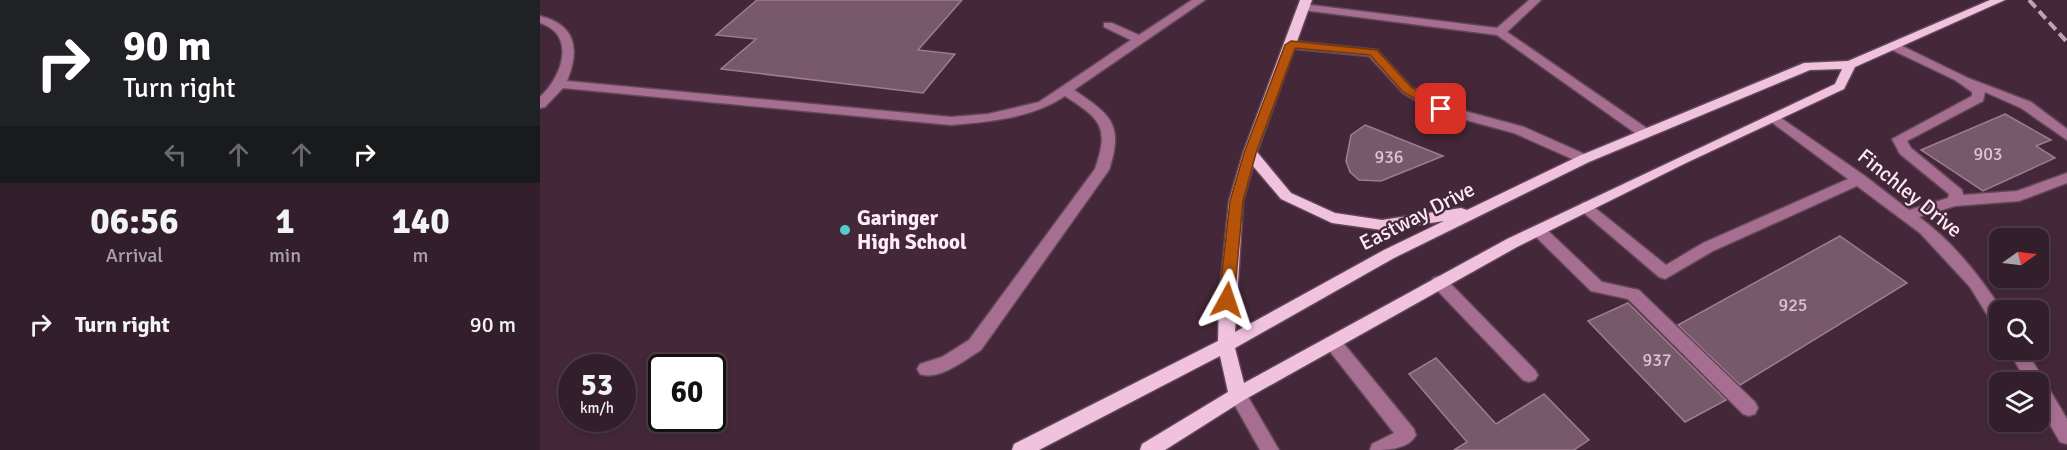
<!DOCTYPE html>
<style>
:root{--surface:#331e2b;--page:#3b2733;--text:#f1f3f6;--muted:#a9a2a9;--line:#4e3c47}
body{margin:0;font-family:Signika,sans-serif;background:var(--page);color:var(--text);height:100vh;display:flex;flex-direction:column;font-size:22px;white-space:nowrap}
*{box-sizing:border-box;margin:0}
p{font-size:20px;color:var(--muted)}
.icon{flex:none;width:33px;height:33px;fill:none;stroke:currentColor;stroke-width:2;stroke-linecap:round;stroke-linejoin:round}
.map{position:relative;flex:1;overflow:hidden}
.side{display:flex;flex-direction:column;background:var(--surface);width:540px}
.side>*{flex:none}
.guide{background:#202124;color:#fff;overflow:hidden}
.needle{width:39px;rotate:76deg}
.tools{position:absolute;left:1449px;top:228px;display:grid;gap:12px}
.tools a{display:grid;place-items:center;width:60px;height:60px;border-radius:12px;background:var(--surface);box-shadow:0 3px 9px #0003,0 0 0 2px var(--line);font-size:30px}
.speed{position:absolute;left:18px;top:354px;display:flex;gap:12px;font-size:30px;font-weight:700;text-align:center}
.speed>*{display:grid;place-content:center;width:78px;height:78px;border-radius:50%;background:var(--surface);box-shadow:0 3px 9px #0003,0 0 0 2px var(--line);line-height:1}
.speed small{font-size:15px;font-weight:400}
.speed .limit{border:3px solid #111;border-radius:9px;background:#fff;color:#111}
.pin{position:absolute;display:grid;place-items:center;width:51px;height:51px;color:#fff;margin:-26px;border-radius:12px;box-shadow:0 3px 9px #0006}
.me{position:absolute;width:66px;margin:-33px;rotate:5deg;stroke-linejoin:round;filter:drop-shadow(0 0 4px #0008)}
.turn{display:flex;align-items:center;gap:21px;height:126px;padding:0 24px;font-size:27px}
.turn .icon{width:78px;height:78px;stroke-width:2.5}
.turn b{display:block;font-size:42px;line-height:51px}
.lanes{display:flex;align-items:center;height:57px;padding:0 24px;background:#0003;justify-content:center;gap:30px;direction:ltr}
.lanes .off{opacity:.35}
.eta{display:flex;justify-content:space-evenly;align-items:center;height:102px;text-align:center}
.eta b{font-size:36px;font-weight:700;line-height:42px}
ul{padding:0;list-style:none}
li{display:flex;align-items:center;gap:18px;height:78px;padding:0 24px}
li div{flex:1}
li b{display:block;font-size:22px}
li em{font-style:normal}
main{display:flex;flex:1;min-height:0}
.map>svg:first-child{display:block}
.building{fill:#78586b;stroke:#9e7c90;stroke-width:1.5}
.lines{fill:none;stroke-linecap:round;stroke-linejoin:round}
.minor-casing{stroke:#624757;stroke-width:3}
.major-casing{stroke:#624757;stroke-width:3}
.minor{fill:#a66e90;fill-rule:evenodd}
.major{fill:#f1c2de;fill-rule:evenodd}
.rail{stroke:#bca6b3;stroke-width:4;stroke-dasharray:10 5;stroke-linecap:butt}
.route{fill:#b45309;stroke:#753606;stroke-width:1.5}
.poi-dot{fill:#53cdca;stroke:#442839;stroke-width:2}
.labels{text-anchor:middle;stroke-width:4.5;stroke-linejoin:round;paint-order:stroke}
.number-label{font-size:18px;fill:#dcc6d3}
.street-label{font-size:21px;fill:#feebf6;stroke:#442839}
.poi-label{font-size:21px;font-weight:bold;fill:#feebf6;stroke:#442839;text-anchor:start}
</style>
<main>
<section class="side">
<div class="guide">
<div class="turn"><svg class="icon" aria-label="right" viewBox="0 0 24 24"><path d="M7 20v-9h11M14 6l5 5-5 5"/></svg><div><b>90 m</b>Turn right</div></div>
<div class="lanes"><svg class="icon off" aria-label="left" viewBox="0 0 24 24"><path d="M17 20v-9H6M10 6l-5 5 5 5"/></svg><svg class="icon off" aria-label="ahead" viewBox="0 0 24 24"><path d="M12 20V5M6 11l6-6 6 6"/></svg><svg class="icon off" aria-label="ahead" viewBox="0 0 24 24"><path d="M12 20V5M6 11l6-6 6 6"/></svg><svg class="icon" aria-label="right" viewBox="0 0 24 24"><path d="M7 20v-9h11M14 6l5 5-5 5"/></svg></div>
</div>
<div class="eta">
<div><b>06:56</b><p>Arrival</p></div>
<div><b>1</b><p>min</p></div>
<div><b>140</b><p>m</p></div>
</div>
<ul>
<li><svg class="icon" aria-label="right" viewBox="0 0 24 24"><path d="M7 20v-9h11M14 6l5 5-5 5"/></svg><div><b>Turn right</b></div><em>90 m</em></li>
</ul>
</section>
<div class="map">
<svg width="1527" height="450" viewBox="0 0 1527 450">
<rect width="100%" height="100%" fill="#442839"/>
<!-- building -->
<g class="building">
<path d="M217,0h205l-44,50 37,4 -32,39 -202,-24 35,-30 -40,-4z"/>
<path d="M1465,114l46,26 -15,6 19,12 -72,33 -62,-41z"/>
<path d="M825,125l78,31 -62,25 -22,-1 -9,-8 -4,-11 5,-26z"/>
<path d="M1300,236l67,47 -167,102 -62,-60z"/>
<path d="M1088,303l98,97 -41,22 -97,-101z"/>
<path d="M896,358l60,66 48,-30 45,46 -15,10h-120l13,-8 -58,-68z"/>
</g>
<g class="lines">
<defs>
<g id="minor">
<path d="M652,0h13l-131,90c37,25 50,34 35,80l-128,180c-16,10 -42,31 -61,24l-3,-5 3,-5 22,-7 27,-17 126,-171c15,-43 5,-50 -30,-73 -33,22 -75,26 -114,29l-388,-37 -18,19 -5,1v-11c22,-20 37,-62 0,-74v-7c36,9 40,33 27,65l384,36 37,-3 51,-12 92,-62 -27,-13v-4h8l27,12z"/>
<path d="M989,0h12l-34,32 141,97 2,3 -2,3h-10l-141,-100 -194,-25 -6,-3 6,-3 194,24z"/>
<path d="M751,41l86,9 34,37 35,19 78,21 65,29 2,3 -2,3h-10l-65,-29 -78,-21 -33,-19 -34,-37 -82,-8 -2,-3z"/>
<path d="M1354,42l74,36 63,24 36,27v11l-46,-32 -36,-16 -2,9 -76,40 4,7 51,42 1,5 54,-4 50,-18v10l-48,18 -64,5 -36,11c33,24 61,59 83,93h-2v17l-6,-1 -24,-39 -50,-54 -63,-47 -144,65 -48,28 -6,-2 -82,-70 7,-5 5,1 77,62 37,-22 145,-64 -78,-58 -2,-3 7,-4 90,62 44,34 39,-12 1,-4 -49,-40 -8,-15 80,-43v-4l-17,-12 -65,-31 -2,-3z"/>
<path d="M998,225l5,1 59,56 37,8 116,112 3,6 -3,6 -6,2 -6,-2 -115,-115 -37,-8 -58,-57 -3,-4z"/>
<path d="M899,276l6,2 90,92 3,5 -3,5 -6,2 -6,-2 -90,-94 -2,-4 2,-4z"/>
<path d="M794,337l6,2 74,90 2,6c-8,15 -30,15 -46,15l2,-6 22,-11 -66,-84 -3,-5 3,-5z"/>
<path d="M1468,350h18l41,69v25l-7,-2 -22,-38v-22h-11z"/>
<path d="M698,387l6,3 35,60h-19l-31,-55 3,-5z"/>
</g>
<path id="major" d="M760,0h12l-55,152 34,41 44,20 47,7 79,-12 6,2 112,-54 225,-93 44,-2 142,-61h15l-150,67 -11,22 -158,74 -169,84 -273,153 -79,50h-25l2,-6 86,-52 -8,-36 -181,94h-27l2,-6 204,-103 1,-41 10,-99 14,-48zM1302,69l-7,15 -328,155 -263,144 -9,-35 159,-90 195,-96 221,-92zM713,166l28,33 51,24 50,7 62,-9 -60,29 -149,82 8,-131z"/>
</defs>
<!-- minor casing -->
<use href="#minor" class="minor-casing"/>
<!-- major casing -->
<use href="#major" class="major-casing"/>
<!-- minor -->
<use href="#minor" class="minor"/>
<!-- major -->
<use href="#major" class="major"/>
<!-- rail -->
<path class="rail" d="M1489,0l38,42"/>
</g>
<!-- route -->
<path class="route" d="M751,41l86,9 34,37 36,22 -10,2 -34,-19 -33,-37 -75,-7 -39,105 -13,48 -9,99 -7,6 -8,-6 11,-99 14,-48 41,-108z"/>
<!-- markers -->
<circle class="poi-dot" cx="305" cy="230" r="6"/>
<g class="labels">
<!-- number labels -->
<g class="number-label">
<text x="1448" y="160">903</text>
<text x="849" y="163">936</text>
<text x="1253" y="311">925</text>
<text x="1117" y="366">937</text>
</g>
<!-- street labels -->
<g class="street-label">
<text transform="translate(1370 193) rotate(39)" y="7">Finchley Drive</text>
<text transform="translate(877 216) rotate(-27)" y="7">Eastway Drive</text>
</g>
<!-- poi labels -->
<g class="poi-label">
<text x="317" y="225">Garinger<tspan x="317" dy="24">High School</tspan></text>
</g>
</g>
</svg>
<div class="tools">
<a><svg class="needle" viewBox="-14 -14 28 28"><path d="M0-13l5 13h-10z" fill="#e53935"/><path d="M0 13l5-13h-10z" fill="#a9a2a9"/></svg></a>
<a><svg class="icon" aria-label="search" viewBox="0 0 24 24"><circle cx="10" cy="10" r="6"/><path d="M15 15l6 6"/></svg></a>
<a><svg class="icon" aria-label="layers" viewBox="0 0 24 24"><path d="M12 4l9 5-9 5-9-5zM3 14l9 5 9-5"/></svg></a>
</div>
<div class="speed"><div>53<small>km/h</small></div><div class="limit">60</div></div>
<div class="pin" style="left:901px;top:109px;background:#d93025"><svg class="icon" aria-label="arrive" viewBox="0 0 24 24"><path d="M6 21V4h12l-3 4 3 4H6"/></svg></div>
<svg class="me" style="left:687px;top:300px" viewBox="-20 -20 40 40"><path d="M0-17L14 15 0 8-14 15z" fill="#b45309" stroke="#fff" stroke-width="4"/></svg>
</div>
</main>
